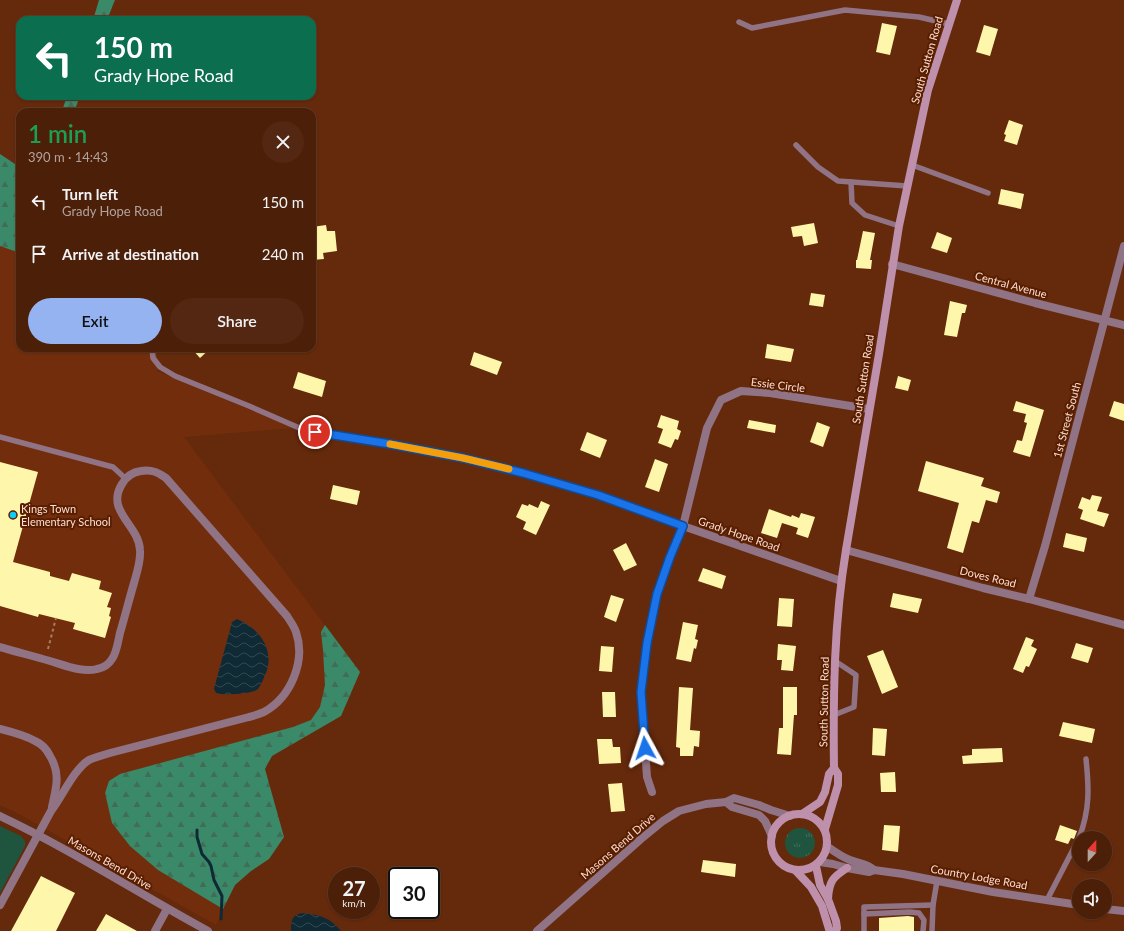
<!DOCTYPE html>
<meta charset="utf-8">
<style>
:root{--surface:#4c1f08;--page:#532712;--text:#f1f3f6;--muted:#b2a29c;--line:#633d29;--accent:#95b2f1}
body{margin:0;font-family:Lato,sans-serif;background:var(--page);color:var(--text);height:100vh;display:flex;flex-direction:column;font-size:15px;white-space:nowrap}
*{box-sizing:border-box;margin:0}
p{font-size:13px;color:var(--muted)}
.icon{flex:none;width:22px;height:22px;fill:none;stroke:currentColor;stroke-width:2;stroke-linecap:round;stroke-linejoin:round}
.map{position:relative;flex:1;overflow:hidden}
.details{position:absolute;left:16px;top:108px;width:300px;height:244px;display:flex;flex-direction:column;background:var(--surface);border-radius:12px;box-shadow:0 1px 3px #0004,0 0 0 1px var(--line)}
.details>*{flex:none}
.guide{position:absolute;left:16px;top:16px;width:300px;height:84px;border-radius:12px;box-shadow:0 1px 3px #0004,0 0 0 1px var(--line);background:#0b6e4f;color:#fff;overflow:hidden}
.needle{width:26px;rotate:21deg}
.fabs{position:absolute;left:1072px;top:831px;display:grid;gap:8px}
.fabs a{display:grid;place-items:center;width:40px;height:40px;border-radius:50%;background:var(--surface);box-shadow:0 1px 3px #0004,0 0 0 1px var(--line);font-size:20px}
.speed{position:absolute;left:328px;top:867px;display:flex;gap:8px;font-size:20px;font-weight:700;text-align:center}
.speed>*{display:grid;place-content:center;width:52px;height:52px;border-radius:50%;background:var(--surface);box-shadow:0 1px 3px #0004,0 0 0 1px var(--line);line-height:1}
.speed small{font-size:10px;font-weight:400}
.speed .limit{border:2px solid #111;border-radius:6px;background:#fff;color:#111}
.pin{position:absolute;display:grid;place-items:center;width:34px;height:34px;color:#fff;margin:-17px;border:2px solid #fff;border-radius:50%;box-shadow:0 1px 4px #0007}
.me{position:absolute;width:44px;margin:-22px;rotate:355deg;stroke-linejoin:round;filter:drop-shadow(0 0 3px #0008)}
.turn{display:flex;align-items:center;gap:14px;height:84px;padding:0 12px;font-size:18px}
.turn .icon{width:52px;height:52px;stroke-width:2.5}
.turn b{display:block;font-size:28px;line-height:34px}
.round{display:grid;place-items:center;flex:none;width:42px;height:42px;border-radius:21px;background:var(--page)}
.summary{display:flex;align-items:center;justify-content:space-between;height:68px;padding:0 12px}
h1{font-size:24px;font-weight:600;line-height:30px;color:#1e9e55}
.action{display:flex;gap:8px;margin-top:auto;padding:8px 12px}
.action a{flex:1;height:46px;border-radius:24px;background:var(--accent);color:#111;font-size:16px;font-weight:600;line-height:46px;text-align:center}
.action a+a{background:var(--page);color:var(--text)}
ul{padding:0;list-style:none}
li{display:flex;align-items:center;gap:12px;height:52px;padding:0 12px}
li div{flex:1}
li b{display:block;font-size:15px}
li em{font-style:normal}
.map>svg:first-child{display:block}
.built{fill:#722e0c}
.grass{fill:url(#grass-tufts)}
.forest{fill:url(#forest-firs)}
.green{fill:#1f553f}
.water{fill:url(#water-waves)}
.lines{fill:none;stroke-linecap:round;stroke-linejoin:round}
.stream{stroke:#0f2a34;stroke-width:3}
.building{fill:#fdf6ab}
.path{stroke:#aa7b64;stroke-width:2;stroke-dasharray:3 3;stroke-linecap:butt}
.lane{stroke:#907384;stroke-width:5.5}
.street{stroke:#907384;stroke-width:8}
.secondary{stroke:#be90ab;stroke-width:8}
.route-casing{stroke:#114b97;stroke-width:10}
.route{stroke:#1a73e8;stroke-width:7}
.slow{stroke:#f59e0b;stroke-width:7}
.poi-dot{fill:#10cafa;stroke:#591e00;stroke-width:1.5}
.labels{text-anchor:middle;stroke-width:4;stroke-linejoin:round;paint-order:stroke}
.street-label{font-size:11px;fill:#fcddd0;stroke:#591e00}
.poi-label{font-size:11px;fill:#fcddd0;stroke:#591e00;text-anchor:start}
</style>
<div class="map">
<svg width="1124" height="931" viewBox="0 0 1124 931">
<defs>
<pattern id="grass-tufts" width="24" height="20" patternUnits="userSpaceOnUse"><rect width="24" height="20" fill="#1f553f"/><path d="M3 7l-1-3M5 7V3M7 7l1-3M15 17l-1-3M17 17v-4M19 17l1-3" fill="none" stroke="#406d5a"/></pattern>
<pattern id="forest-firs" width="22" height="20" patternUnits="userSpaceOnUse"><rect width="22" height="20" fill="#3a8968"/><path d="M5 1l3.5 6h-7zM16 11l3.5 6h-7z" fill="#416d57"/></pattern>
<pattern id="water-waves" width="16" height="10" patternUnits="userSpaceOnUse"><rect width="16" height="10" fill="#0f2a34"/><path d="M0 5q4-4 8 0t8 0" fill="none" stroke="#334850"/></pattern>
</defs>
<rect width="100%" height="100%" fill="#65290b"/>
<!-- built -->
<path class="built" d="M0,161l20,13v174h137v23l137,57 -110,9 176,235 -19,44 -69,40 -7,13 19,68 -15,22 -18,12 -16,14 -19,40 -197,-111 -19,-9z"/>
<!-- grass -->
<circle class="grass" cx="800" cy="843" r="15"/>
<!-- forest -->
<g class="forest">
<path d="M99,0h16l-8,20h-14z"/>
<path d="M67,96h13l-6,16h-14l3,-4z"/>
<path d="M0,154l15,10 5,-7v96l-20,-7z"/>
<path d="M325,625l35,47 -19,44 -69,40 -7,13 19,68 -15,22 -18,12 -16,14 -12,24 -65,-39 -28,-24 -18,-23 -7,-30 4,-12 11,-7 173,-47 18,-7 9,-13 5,-22 -2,-35 -2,-18z"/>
</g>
<!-- green -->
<path class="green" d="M0,826l21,10 4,5v5l-25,47z"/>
<!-- water -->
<g class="water">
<path d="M237,619c23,9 39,33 28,56 -2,5 -4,10 -7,14 -5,4 -15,4 -21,5 -8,0 -14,1 -21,-1l-2,-4 1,-4 17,-63z"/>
<path d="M304,913c18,3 25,4 37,18h-50c0,-11 1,-17 13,-18z"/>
</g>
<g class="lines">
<!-- stream -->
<path class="stream" d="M197,830v7l5,17 7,8 2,4 3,14 8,16 -1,23"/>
</g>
<!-- building -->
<g class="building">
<path d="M882,23l15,3 -7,29 -14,-3z"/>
<path d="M984,25l14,4 -8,27 -14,-4z"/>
<path d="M1009,120l14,5 -6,20 -13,-4 2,-6 -2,-1z"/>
<path d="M1001,189l23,5 -3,15 -23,-5z"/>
<path d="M814,223l4,20 -14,3 -2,-10 -9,1 -2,-10z"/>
<path d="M326,225l1,6h8l2,20 -14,2 1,6 -12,1v-33z"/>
<path d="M863,231l12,2 -5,27h2l-1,9 -15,-1v-8h1z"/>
<path d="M937,232l15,6 -5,15 -16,-5z"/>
<path d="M811,293l14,2 -2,12 -14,-2z"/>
<path d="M950,301l17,4 -2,8h-3l-5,24 -13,-2z"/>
<path d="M767,344l27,5 -3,13 -26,-4z"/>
<path d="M191,348h20l-11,10z"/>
<path d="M474,352l28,10 -5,13 -27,-10z"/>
<path d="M298,372l28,9 -4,16 -29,-9z"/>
<path d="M898,376l13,4 -3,11 -13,-3z"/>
<path d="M1016,401l28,9 -14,47 -17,-5 4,-12 5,1 5,-18 -3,-1 2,-8 -13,-3z"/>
<path d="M1114,401l10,3v17l-15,-5z"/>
<path d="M661,415l18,6 -2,8 4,2 -3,9 -3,-1 -4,9 -13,-5 5,-14 -6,-2z"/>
<path d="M749,420l27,5 -1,8 -28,-5z"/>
<path d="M817,422l13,5 -7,20 -13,-5z"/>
<path d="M587,432l20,8 -7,18 -20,-8z"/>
<path d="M655,459l13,5 -9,28 -14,-5z"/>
<path d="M926,461l58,17 -3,8 19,6 -3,11 -11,-3 -7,23 -7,-2 -9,32 -16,-5 12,-45 -41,-12z"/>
<path d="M0,462l38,10 -25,90 37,10v4l19,5 3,-8 29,8 -2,8 13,4 -5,14 4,1 -2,8 2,1 -6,21 -32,-9 2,-6 -36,-9 -1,3 -38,-11z"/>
<path d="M333,485l27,6 -3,14 -27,-6z"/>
<path d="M1092,495l10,2 -5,14 12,3 -5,13 -24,-8 3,-9 -5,-2 4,-11 8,3z"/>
<path d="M541,501l9,4 -14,30 -13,-6 3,-7 -10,-5 6,-13 6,2 1,-2 9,4z"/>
<path d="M769,509l22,8 1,-2 7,3 2,-5 14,4 -7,21 -12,-4 2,-6 -16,-5 -5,15 -16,-5z"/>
<path d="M1066,533l21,5 -3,14 -21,-5z"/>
<path d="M626,543l11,22 -13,6 -11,-21z"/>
<path d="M703,568l23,8 -4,13 -24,-8z"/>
<path d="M893,593l29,6 -4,14 -28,-6z"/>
<path d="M611,595l13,4 -8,23 -12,-5z"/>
<path d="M779,598l15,1 -2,28 -15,-1z"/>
<path d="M683,622l15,3 -3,14 3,1 -2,9 -2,-1 -3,14 -15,-3z"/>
<path d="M1026,637l8,3 -3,6 6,3 -8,18 -3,-1 -3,7 -10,-4z"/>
<path d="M1076,643l17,5 -5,15 -17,-5z"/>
<path d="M778,644l18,2 -3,25 -12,-1 1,-10h-5z"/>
<path d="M601,646l13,1 -2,25 -13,-1z"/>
<path d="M883,650l15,37 -16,7 -15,-38z"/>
<path d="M679,687l14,1 -3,42 10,1 -1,16 -5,-1 -1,10h-13v-8l-4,-1z"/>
<path d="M783,687h14v28h-3l-3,40 -14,-1 2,-26h4z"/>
<path d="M602,692h13l1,25h-13z"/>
<path d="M1063,722l32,7 -3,14 -33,-7z"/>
<path d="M873,728l14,1 -2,27 -13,-1z"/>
<path d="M597,739h15l1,8h7l1,16 -22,1z"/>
<path d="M1002,748l1,14 -40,2 -1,-8 10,-1v-6z"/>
<path d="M895,772l1,20h-15l-1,-19z"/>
<path d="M622,783l3,28 -14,1 -3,-28z"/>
<path d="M884,825l16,1 -2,26 -16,-2z"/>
<path d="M1060,825l17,6 -3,8 -3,-1 -3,6 -13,-4z"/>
<path d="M703,860l33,4 -1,13 -34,-5z"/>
<path d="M41,876l34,17 -19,38h-45z"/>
<path d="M106,914l31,17h-41z"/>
<path d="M908,916l6,1v14h-35v-13z"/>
</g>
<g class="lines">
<!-- path -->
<path class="path" d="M48,649l8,-31"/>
<!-- lane -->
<g class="lane">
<path d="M739,22l13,6 93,-18 74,7 30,7"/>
<path d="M796,145l22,22 20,14 69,5"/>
<path d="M912,165l76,28"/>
<path d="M851,182l1,21 13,12 34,11"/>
<path d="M152,348l1,10 7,9 15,9 74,30 55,24"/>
<path d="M0,437l109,29 4,1 13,12"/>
<path d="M834,715l20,-8 2,-32 -21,-14"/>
<path d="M1079,838c11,-28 10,-50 7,-79"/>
<path d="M1047,900l32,-62"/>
<path d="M864,914l46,-2 9,1 5,7 -1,11"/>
<path d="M864,931v-24l69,-2"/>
<path d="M932,931l1,-26 4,-24"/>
</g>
<!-- street -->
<g class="street">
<path d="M892,264l143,39 89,22"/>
<path d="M304,430l34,6 52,8 73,14 60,15 75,22 85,31 158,55"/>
<path d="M846,550l137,38 46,11 95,26"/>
<path d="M1029,599l16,-53 79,-300"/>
<path d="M0,647c17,5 33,9 50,14 14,4 33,12 47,8 6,-1 12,-5 15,-10 5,-7 6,-18 8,-26 5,-17 9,-33 14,-50 3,-11 7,-22 6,-33 -1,-25 -35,-39 -18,-66 4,-7 11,-12 19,-13 10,-2 17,1 25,7l121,138c3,5 7,10 9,16 10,29 -5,65 -32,80 -5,2 -10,4 -15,5l-139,36c-7,2 -14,4 -21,7 -15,9 -27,37 -38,51l-51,94"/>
<path d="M0,729c12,3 24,6 35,12 7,3 12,9 15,15 11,18 6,32 2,51"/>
<path d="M652,792l-5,-15 -6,-85 6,-49 10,-49 13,-37 13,-31 24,-98 14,-28 20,-9 29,2 99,16"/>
<path d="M726,802l6,5 27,8 6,6 7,15"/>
<path d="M0,816c72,34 138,77 208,115"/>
<path d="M828,847c7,5 14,10 22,13 10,4 16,3 24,10"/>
<path d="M820,862l13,2 14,4 22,4 5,-2 29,4 90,18 86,13"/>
<path d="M1105,909l19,2"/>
<path d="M155,931l12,-22"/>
<path d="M537,931l104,-92 22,-18 16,-10 27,-7 20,-2 8,-4 25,7 12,5 19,6"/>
</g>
<!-- secondary -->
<g class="secondary">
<circle cx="799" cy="842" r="28"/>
<path d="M802,814l18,-12 5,-10 4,-18 5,-6"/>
<path d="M825,829l13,-44v-11l-4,-6c-1,-73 0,-146 12,-218l33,-196 20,-128 29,-136 29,-90"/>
<path d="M816,866l4,19 8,14 8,22 1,7 -1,3"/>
<path d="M796,871l15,16 11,19 7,23 2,2"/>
<path d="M828,899c1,-18 5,-22 19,-31"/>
</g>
</g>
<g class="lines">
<defs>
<path id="route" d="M315,432l75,12 73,14 60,15 75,22 85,31 -13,31 -13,37 -10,49 -6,49 4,56"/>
</defs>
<!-- route casing -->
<use href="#route" class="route-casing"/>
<!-- route -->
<use href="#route" class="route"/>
<!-- slow -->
<path class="slow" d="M390,444l73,14 46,11"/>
</g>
<!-- markers -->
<circle class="poi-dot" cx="13" cy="515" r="4"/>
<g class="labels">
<!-- street labels -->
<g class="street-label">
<text transform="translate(927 60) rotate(-74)" y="4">South Sutton Road</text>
<text transform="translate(1011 285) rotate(15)" y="4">Central Avenue</text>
<text transform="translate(863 379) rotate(-81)" y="4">South Sutton Road</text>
<text transform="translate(778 385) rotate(7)" y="4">Essie Circle</text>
<text transform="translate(1067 420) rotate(-75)" y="4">1st Street South</text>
<text transform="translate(739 534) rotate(19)" y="4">Grady Hope Road</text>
<text transform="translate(988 577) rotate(14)" y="4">Doves Road</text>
<text transform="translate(824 702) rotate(-89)" y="4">South Sutton Road</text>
<text transform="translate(618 846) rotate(-41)" y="4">Masons Bend Drive</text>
<text transform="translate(110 863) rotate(30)" y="4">Masons Bend Drive</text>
<text transform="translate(979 877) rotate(10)" y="4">Country Lodge Road</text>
</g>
<!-- poi labels -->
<g class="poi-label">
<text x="21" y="513">Kings Town<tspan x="21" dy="13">Elementary School</tspan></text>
</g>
</g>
</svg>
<div class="fabs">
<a><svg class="needle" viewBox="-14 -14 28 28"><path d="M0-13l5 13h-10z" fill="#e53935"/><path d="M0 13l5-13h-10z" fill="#b2a29c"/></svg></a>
<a><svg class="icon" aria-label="sound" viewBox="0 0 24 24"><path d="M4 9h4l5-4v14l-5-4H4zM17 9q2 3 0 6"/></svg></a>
</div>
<div class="speed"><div>27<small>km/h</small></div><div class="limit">30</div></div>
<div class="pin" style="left:315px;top:432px;background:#d93025"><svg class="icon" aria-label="arrive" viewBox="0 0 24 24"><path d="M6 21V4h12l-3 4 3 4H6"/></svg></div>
<svg class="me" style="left:645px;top:748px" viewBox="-20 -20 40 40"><path d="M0-17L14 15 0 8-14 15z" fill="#1a73e8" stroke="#fff" stroke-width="4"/></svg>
<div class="guide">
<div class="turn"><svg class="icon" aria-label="left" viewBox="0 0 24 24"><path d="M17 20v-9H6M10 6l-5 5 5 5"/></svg><div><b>150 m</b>Grady Hope Road</div></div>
</div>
<section class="details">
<div class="summary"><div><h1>1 min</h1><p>390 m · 14:43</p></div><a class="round"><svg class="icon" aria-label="close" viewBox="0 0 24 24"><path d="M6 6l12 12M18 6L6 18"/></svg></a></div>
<ul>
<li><svg class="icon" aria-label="left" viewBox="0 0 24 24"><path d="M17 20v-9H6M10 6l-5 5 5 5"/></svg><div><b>Turn left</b><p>Grady Hope Road</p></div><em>150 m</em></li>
<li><svg class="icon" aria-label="arrive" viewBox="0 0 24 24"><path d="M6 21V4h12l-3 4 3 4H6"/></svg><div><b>Arrive at destination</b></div><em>240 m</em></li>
</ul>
<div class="action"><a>Exit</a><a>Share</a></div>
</section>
</div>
